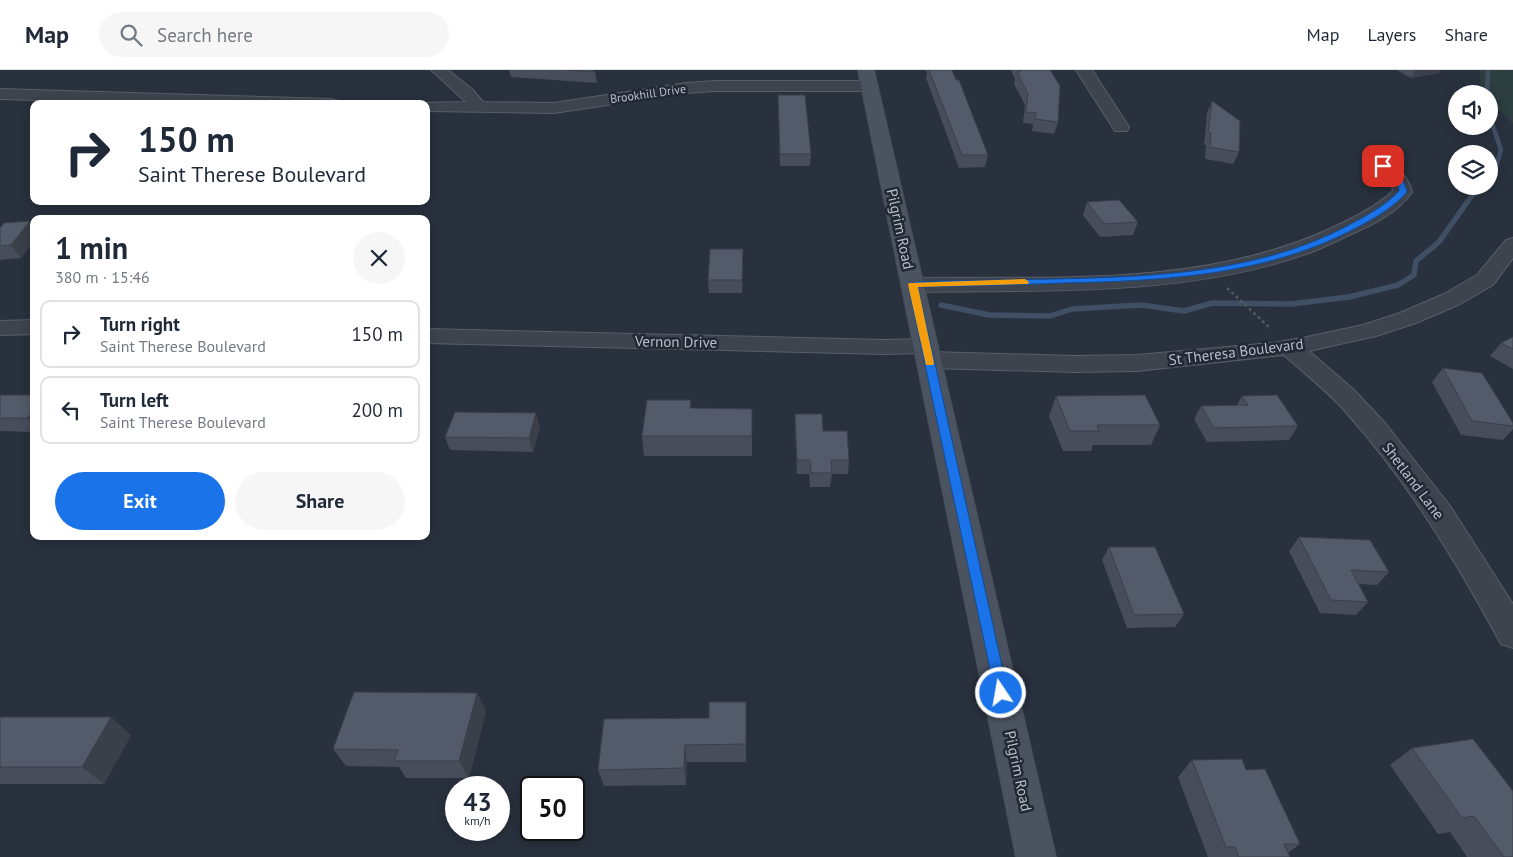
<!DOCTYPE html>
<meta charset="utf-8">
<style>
:root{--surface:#fff;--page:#f6f6f7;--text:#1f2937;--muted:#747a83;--line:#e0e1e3;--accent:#1a73e8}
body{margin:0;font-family:"PT Sans",sans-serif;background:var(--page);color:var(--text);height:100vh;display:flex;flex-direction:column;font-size:19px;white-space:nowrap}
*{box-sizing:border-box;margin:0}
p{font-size:16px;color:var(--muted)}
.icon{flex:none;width:28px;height:28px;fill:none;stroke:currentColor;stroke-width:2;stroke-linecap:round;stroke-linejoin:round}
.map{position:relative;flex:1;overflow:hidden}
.details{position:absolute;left:30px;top:145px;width:400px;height:325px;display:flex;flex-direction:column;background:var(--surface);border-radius:10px;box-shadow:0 2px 12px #0003}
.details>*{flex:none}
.banner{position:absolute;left:30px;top:30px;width:400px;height:105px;border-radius:10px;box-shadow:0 2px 12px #0003;background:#fff;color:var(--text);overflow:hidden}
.buttons{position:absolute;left:1448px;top:15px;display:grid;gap:10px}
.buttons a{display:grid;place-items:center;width:50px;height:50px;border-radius:50%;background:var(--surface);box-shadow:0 2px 12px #0003;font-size:25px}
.speed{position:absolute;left:445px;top:706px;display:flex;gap:10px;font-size:25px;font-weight:700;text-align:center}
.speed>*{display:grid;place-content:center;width:65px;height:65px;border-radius:50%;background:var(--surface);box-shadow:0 2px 12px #0003;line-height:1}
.speed small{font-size:12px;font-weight:400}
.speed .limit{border:2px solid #111;border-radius:8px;background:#fff;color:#111}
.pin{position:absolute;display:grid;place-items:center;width:42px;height:42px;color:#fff;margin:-21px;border-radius:10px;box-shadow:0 2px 8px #0006}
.me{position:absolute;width:55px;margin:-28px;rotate:348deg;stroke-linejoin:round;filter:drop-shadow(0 0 4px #0008)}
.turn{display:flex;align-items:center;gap:18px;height:105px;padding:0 25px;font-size:22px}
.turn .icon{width:65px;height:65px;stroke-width:2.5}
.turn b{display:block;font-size:35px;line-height:42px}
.round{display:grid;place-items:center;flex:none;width:52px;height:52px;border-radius:26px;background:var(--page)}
.headline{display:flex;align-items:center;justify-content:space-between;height:85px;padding:0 25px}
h1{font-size:30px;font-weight:600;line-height:38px}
.cta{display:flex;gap:10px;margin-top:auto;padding:10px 25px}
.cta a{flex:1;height:58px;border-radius:30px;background:var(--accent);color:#fff;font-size:20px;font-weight:600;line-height:58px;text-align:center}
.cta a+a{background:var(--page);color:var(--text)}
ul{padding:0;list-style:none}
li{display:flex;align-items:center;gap:15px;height:68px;margin:0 10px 8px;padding:0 15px;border:2px solid var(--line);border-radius:10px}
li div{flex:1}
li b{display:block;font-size:19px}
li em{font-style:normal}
header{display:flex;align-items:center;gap:30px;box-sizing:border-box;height:70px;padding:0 25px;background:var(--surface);border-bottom:1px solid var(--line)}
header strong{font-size:24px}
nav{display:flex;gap:28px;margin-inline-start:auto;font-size:18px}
.search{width:350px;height:45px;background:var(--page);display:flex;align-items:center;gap:12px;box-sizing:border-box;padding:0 18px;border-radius:28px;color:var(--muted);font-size:19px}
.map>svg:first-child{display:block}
.green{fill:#2c3e40}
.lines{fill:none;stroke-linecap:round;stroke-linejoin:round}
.stream-far1{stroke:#414f65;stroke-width:4.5}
.stream{stroke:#414f65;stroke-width:5.5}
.minor-casing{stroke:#585f69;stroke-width:2}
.secondary-casing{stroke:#464d58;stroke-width:2}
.path{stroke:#4b5b5e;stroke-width:2.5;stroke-dasharray:3 3;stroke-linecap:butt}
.minor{fill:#3d444e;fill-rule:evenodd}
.secondary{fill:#4b5361;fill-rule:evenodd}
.wall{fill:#474d5a}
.shaded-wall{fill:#3a3f4a}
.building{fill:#535a69;stroke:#3a3f4a}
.route{fill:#1a73e8;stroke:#114b97}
.slow{fill:#f59e0b}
.labels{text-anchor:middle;stroke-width:5;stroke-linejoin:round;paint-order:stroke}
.far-street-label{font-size:12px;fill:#b9bfc9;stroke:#212934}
.street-label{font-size:15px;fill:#b9bfc9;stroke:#212934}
</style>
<header>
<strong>Map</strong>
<div class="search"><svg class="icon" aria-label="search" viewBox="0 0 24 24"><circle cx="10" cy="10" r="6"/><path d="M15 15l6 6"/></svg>Search here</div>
<nav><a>Map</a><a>Layers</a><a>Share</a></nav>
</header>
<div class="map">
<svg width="1513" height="787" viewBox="0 0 1513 787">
<rect width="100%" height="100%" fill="#29313e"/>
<!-- green -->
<path class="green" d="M1479,0h34v54l-24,-25v-5l-6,-1z"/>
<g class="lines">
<!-- stream-far1 -->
<g class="stream-far1">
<path d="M1487,24l1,-24"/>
<path d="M1489,44l12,36 -8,26 -4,4"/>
<path d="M1467,132l14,-16"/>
</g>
<!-- stream -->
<path class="stream" d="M941,235l48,10 61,1 22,-7 69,-4 43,6 28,-8 79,1 58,-7 49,-12 16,-10 2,-14 23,-19 29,-41"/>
<defs>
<g id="minor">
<path d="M431,0h17l25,20 10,12 71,1 132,-20 29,-2h155l6,2 2,3 -2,3 -6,2h-155l-29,2 -132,20 -128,-2v-7l-6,-1 46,-1z"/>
<path d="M1076,0h16l37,57 -2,4h-12z"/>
<path d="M0,19l332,10 6,2 2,3h-175l-165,-5z"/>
<path d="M1383,91c14,3 26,18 29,31 -14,21 -42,34 -65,44 -12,6 -25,12 -38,17 -126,45 -265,36 -397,39l-8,-2 -3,-5 3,-5 8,-2c137,-2 284,10 413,-47 24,-11 48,-22 68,-40l-1,-6 -18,-19 3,-4z"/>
<path d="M1513,168v20l-20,27 -33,19 -44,19 -40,13 -67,15 45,39 31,33 65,83 63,98v44l-12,-4c-45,-83 -94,-164 -157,-234 -18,-20 -40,-37 -60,-55l-147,16 -61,1 -147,-4 -9,-3 -3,-5 3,-5 5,-2 -41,1 -458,-11v-14l458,11 42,-1 8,2 4,5 -4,5 -4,1 146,4 61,-1 136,-12 34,-6 56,-12 37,-12 44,-19 33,-19 29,-35z"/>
<path d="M34,250v14l-34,1v-14z"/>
</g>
<path id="secondary" d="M858,0h16l182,787h-40z"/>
</defs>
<!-- minor casing -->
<use href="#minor" class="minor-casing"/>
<!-- secondary casing -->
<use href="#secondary" class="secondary-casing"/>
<!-- path -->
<path class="path" d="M1227,218l44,41"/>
<!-- minor -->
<use href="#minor" class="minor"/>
<!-- secondary -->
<use href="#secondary" class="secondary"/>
</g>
<!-- wall -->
<g class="wall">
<path d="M509,0h83l3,2 2,11 -86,-6z"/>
<path d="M926,0h26l36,85 -3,12 -26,1 -33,-90 1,-5z"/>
<path d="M1011,0h39l8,52 -4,12 -22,-3 1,-7 -10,-1 2,-18 -11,-21 1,-5z"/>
<path d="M1398,0h43l-2,3 -28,5 -13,-7z"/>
<path d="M778,25l33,59 -1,12h-30z"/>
<path d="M1212,31l27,51 -6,12 -28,-5 1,-14h-2l3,-32z"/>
<path d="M1087,132l51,20 -5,13 -33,2 -17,-22z"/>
<path d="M30,151l4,5v15l-13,17 -21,2v-32z"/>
<path d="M743,192l-1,31h-33l-1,-13z"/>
<path d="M1513,267v32l-23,-13 11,-13z"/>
<path d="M1443,298l70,55v6l-10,11 -42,-5 -29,-53z"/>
<path d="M0,325h34v37l-34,-1z"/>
<path d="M1056,326l104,29 -9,20h-58l-2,6h-28l-14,-35z"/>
<path d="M1242,326l56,30 -9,14 -82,2 -13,-23 7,-13 36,-1z"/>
<path d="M691,338l61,1v47h-108l-2,-20z"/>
<path d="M795,344l28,17 26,29 -1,14h-16l-2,13h-20l-1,-13h-12l-2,-47z"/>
<path d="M540,357l-7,25 -83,-2 -5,-13z"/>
<path d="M1299,467l90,35 -12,13 -18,-1 9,18 -12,13 -36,-2 -31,-62z"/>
<path d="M1109,477l75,67 -9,13 -48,1 -25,-68z"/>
<path d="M477,623l9,18 -17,67h-63l-7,-11 -53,-1 -13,-17z"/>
<path d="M746,632v60h-59l-1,23 -82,1 -6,-16 111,-52z"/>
<path d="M0,647l131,18 -27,49h-104z"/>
<path d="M1412,678l101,109h-46l-17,-25 -12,2 -48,-69z"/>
<path d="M1192,690l54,10 54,74 -12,9 2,4h-82l-30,-80z"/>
</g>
<!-- shaded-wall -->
<g class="shaded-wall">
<path d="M1415,0h26l-2,3 -28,5z"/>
<path d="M30,151l4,5v15l-13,17 -10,-13z"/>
<path d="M743,179v13l-1,31v-13z"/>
<path d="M34,340v16l-7,-8z"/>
<path d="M536,343l4,14 -7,25 -4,-14z"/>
<path d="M477,623l9,18 -17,67 -10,-17z"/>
<path d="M111,647l20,18 -27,49 -22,-17z"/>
<path d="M685,675l2,17 -1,23 -2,-17z"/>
</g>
<!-- building -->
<g class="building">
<path d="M567,0h25l3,2z"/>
<path d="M929,0h23l4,10h3l29,75h-26z"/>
<path d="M1019,0h31l10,16 -2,36 -23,-3 1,-6 -10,-1 2,-18 -11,-22h4z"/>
<path d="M778,25h27l6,59h-31z"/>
<path d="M1212,31l28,20 -1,31 -29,-5 1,-14h-3z"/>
<path d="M1119,130l19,22 -34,2 -17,-22z"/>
<path d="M30,151l-19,24 -11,1v-18l4,-5z"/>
<path d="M710,179h33l-1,31h-34z"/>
<path d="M1513,267v12l-12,-6z"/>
<path d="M1443,298l39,5 31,50v3l-41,-5z"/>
<path d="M0,325h34v15l-7,8h-27z"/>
<path d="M1145,325l15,30h-63l2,6h-29l-14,-35z"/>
<path d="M1277,325l21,31 -84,2 -13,-22 47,-1 -6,-9z"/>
<path d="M647,330h44l-1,8 62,1v27h-110z"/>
<path d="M455,342l81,1 -7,25 -84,-1z"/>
<path d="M795,344h27l1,17h24l2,29h-18l1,13h-21l-1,-13h-13z"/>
<path d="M1299,467l71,3 19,32 -38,-2 17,32 -37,-2z"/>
<path d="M1109,477h46l29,67 -50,1z"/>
<path d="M354,622l123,1 -18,68h-65l4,-11 -65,-1z"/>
<path d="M709,632h37v42l-61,1 -1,23 -86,2 6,-51 105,-1z"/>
<path d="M0,647h111l-29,50h-82z"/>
<path d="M1473,669l40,52v66h-9l-30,-41 -12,2 -50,-70z"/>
<path d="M1242,689l4,11 19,-1 35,75h-16l6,13h-51l-4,-10h-9l-34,-87z"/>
</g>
<!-- route -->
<path class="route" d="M1380,94h5l19,18 3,10c-13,15 -32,26 -49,35 -91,49 -196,54 -296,56 -48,2 -96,3 -144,4l90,406 -2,4 -5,2 -5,-2 -88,-412 1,-2c10,-2 21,-1 31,-2 21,0 42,-1 64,-1 115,-3 240,1 345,-55 17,-9 36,-19 50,-34l-1,-7 -18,-16z"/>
<!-- slow -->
<path class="slow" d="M1025,209l4,3 -1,2 -110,3 16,76 -1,2h-7l-18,-80 1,-2z"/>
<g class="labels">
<!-- far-street labels -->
<g class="far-street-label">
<text transform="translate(648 24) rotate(-8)" y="4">Brookhill Drive</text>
</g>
<!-- street labels -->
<g class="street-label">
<text transform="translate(900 159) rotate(78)" y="5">Pilgrim Road</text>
<text transform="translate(676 272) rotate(1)" y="5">Vernon Drive</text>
<text transform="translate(1236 282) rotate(-7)" y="5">St Theresa Boulevard</text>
<text transform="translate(1413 411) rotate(53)" y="5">Shetland Lane</text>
<text transform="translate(1018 701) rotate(78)" y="5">Pilgrim Road</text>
</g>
</g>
</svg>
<div class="buttons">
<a><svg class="icon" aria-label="sound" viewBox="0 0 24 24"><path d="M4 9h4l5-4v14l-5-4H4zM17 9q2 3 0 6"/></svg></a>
<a><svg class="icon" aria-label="layers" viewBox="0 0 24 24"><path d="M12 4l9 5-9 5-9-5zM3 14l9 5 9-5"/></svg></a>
</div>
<div class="speed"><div>43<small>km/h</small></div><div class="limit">50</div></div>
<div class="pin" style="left:1383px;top:96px;background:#d93025"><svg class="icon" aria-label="arrive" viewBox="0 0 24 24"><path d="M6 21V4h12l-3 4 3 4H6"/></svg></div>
<svg class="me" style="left:1001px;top:623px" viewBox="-20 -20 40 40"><circle r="17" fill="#1a73e8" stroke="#fff" stroke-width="3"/><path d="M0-11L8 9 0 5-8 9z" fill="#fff"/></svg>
<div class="banner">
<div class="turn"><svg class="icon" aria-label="right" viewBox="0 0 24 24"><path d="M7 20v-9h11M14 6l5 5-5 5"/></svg><div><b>150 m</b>Saint Therese Boulevard</div></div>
</div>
<section class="details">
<div class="headline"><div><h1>1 min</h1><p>380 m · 15:46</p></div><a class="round"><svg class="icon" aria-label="close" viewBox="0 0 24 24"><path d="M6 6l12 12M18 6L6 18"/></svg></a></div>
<ul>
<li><svg class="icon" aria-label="right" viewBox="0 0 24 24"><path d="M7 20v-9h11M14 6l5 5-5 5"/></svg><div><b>Turn right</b><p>Saint Therese Boulevard</p></div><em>150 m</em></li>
<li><svg class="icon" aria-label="left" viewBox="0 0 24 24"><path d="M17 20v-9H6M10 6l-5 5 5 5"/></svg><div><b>Turn left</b><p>Saint Therese Boulevard</p></div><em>200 m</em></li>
</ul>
<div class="cta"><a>Exit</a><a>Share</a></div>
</section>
</div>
